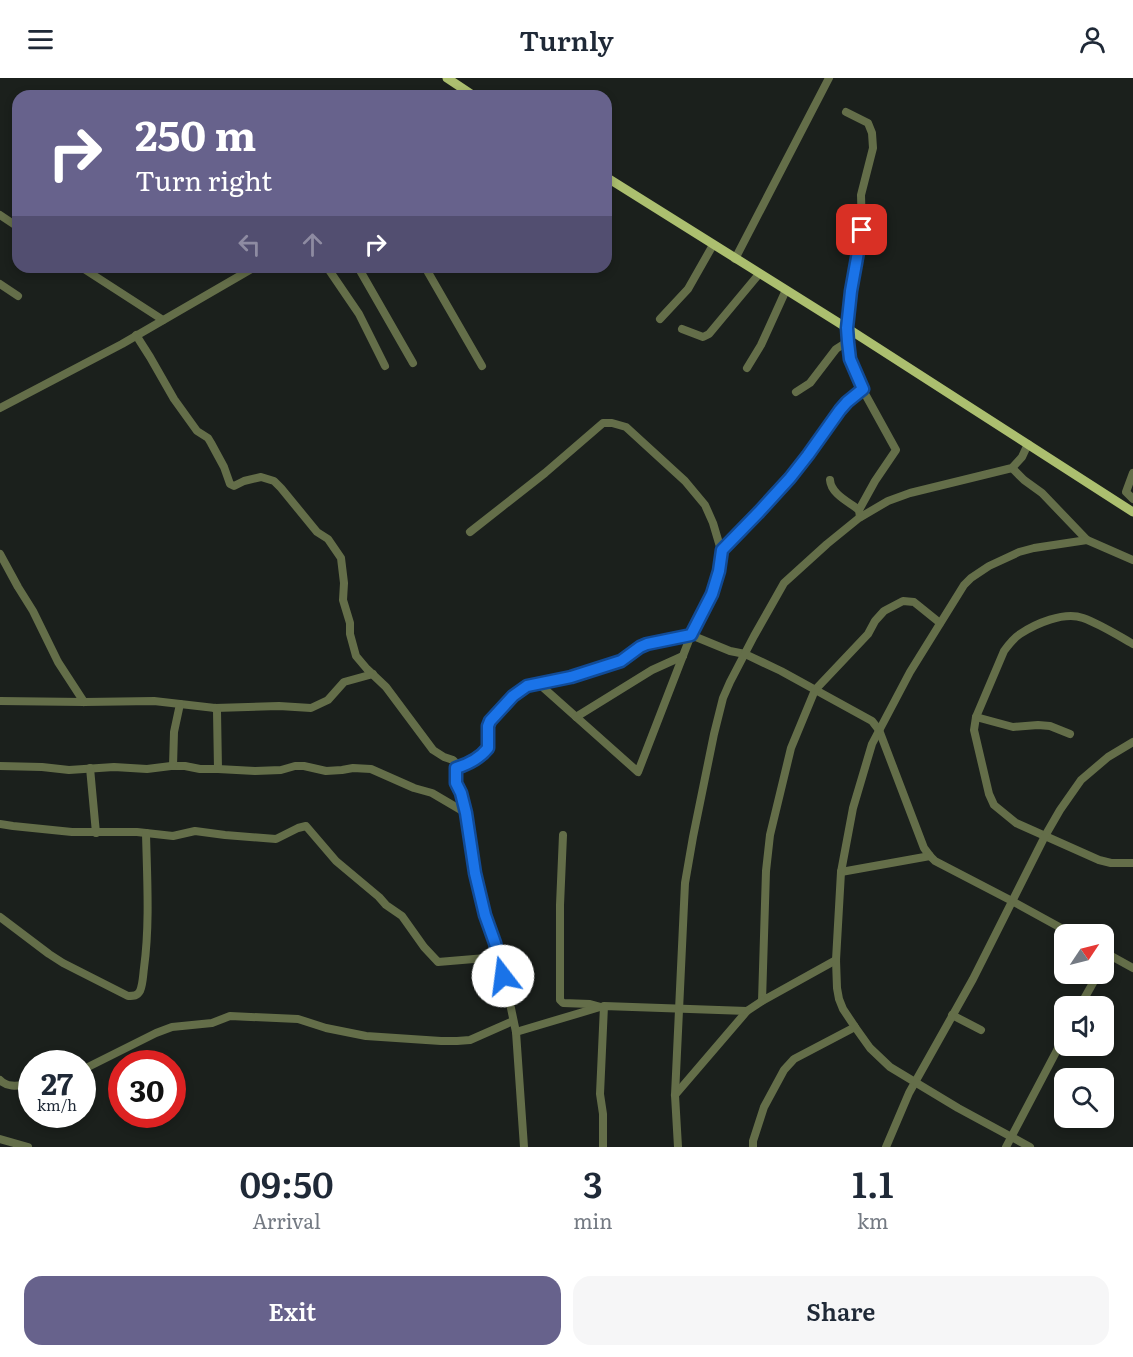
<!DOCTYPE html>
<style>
:root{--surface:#fff;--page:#f6f6f7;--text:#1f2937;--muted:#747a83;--accent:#67628c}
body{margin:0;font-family:Literata,serif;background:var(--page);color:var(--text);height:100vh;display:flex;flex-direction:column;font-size:22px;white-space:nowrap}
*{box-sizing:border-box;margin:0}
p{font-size:20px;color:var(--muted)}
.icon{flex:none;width:33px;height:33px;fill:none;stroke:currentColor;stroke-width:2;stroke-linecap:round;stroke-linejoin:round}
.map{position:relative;height:1069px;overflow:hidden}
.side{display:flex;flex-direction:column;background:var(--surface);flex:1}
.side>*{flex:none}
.hud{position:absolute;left:12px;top:12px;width:600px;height:183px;border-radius:18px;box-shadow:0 3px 9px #0003;background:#67628c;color:#fff;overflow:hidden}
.needle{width:39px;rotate:55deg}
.tools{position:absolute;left:1054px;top:846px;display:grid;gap:12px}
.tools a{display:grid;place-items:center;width:60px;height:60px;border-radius:12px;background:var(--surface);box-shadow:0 3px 9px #0003;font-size:30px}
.speed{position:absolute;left:18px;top:972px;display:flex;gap:12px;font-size:30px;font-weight:700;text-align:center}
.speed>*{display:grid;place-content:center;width:78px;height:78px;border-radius:50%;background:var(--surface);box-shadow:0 3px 9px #0003;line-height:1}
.speed small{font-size:15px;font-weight:400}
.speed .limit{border:9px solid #d22;background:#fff;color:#111}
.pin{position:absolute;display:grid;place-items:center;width:51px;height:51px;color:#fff;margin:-26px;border-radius:12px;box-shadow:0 3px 9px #0006}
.me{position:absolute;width:66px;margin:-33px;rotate:345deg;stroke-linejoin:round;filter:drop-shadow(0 0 4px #0008)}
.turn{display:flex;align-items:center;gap:21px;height:126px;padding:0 24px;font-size:27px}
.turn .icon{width:78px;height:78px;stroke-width:2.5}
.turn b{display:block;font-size:42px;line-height:51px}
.lanes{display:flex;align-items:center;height:57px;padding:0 24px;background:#0003;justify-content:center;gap:30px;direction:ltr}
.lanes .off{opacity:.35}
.eta{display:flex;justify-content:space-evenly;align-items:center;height:102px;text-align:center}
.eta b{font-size:36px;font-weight:600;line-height:42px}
.button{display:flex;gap:12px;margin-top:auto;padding:12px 24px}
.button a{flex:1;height:69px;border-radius:18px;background:var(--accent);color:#fff;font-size:24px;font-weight:600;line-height:69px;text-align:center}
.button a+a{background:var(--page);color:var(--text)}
header{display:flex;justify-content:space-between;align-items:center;height:78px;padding:0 24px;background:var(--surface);font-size:27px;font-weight:600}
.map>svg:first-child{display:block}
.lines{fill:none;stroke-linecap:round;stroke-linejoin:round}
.minor{stroke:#646e49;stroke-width:8}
.major{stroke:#acbf6f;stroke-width:9}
.route-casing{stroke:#114b97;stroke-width:15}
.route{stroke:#1a73e8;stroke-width:10}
</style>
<header><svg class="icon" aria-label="menu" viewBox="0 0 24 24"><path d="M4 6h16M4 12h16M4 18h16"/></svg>Turnly<svg class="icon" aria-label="person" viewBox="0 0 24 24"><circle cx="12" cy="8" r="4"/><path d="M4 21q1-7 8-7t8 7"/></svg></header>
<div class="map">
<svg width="1133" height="1069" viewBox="0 0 1133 1069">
<rect width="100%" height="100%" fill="#1b201c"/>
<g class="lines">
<!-- minor -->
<g class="minor">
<path d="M846,34l22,11 4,10 1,15 -12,47 1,35 -11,61 -4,37v14l4,17 13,33 32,58 -21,31 -16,29 1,7"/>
<path d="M0,137l18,12"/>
<path d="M735,181l94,-181"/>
<path d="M81,189l82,53"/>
<path d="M327,189l32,47 26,52"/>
<path d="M358,189l55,96"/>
<path d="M425,189l57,99"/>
<path d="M0,206l18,12"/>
<path d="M660,241l28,-30 25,-44"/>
<path d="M682,251l21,8 6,-3 50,-60"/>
<path d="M136,257l14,22 24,42 23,32 11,7 3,5 13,24 6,17 4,2 10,-5 17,-4 13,4 7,7 36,44 11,7 13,19 3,25 -1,17 7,23v11l6,22 11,13 19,18 47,63 11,7 9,3 3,3v20l5,10 5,20 9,60 10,42 10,28 13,51 8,38 8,115"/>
<path d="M747,290l14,-23 25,-55"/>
<path d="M796,314l14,-9 26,-34 11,-7"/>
<path d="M0,330l122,-64 133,-77"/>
<path d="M1012,390l12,12 18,13 45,47"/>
<path d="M1133,395l-7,19 7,7"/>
<path d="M830,402c1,14 19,22 29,30"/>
<path d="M470,454l75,-59 58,-50h9l14,4 59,54 20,24 8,18 8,27 -2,21 -7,23 -21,41 -53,137 -100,-89"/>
<path d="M721,472c32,-27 61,-60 86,-93 13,-17 23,-37 38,-53 5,-6 12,-10 18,-15"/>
<path d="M0,476l18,33 15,24 25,51 26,40"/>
<path d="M1133,566c-16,-9 -33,-20 -50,-26 -19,-7 -48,6 -63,16 -6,4 -11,10 -16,17l-28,66 -2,13 15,64 5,11 22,18 83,37 12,3h22"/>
<path d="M0,623l84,1 70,-1 61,7 64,-2 32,2 17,-8 16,-18 29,-8"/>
<path d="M215,630l2,3 1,58"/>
<path d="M576,639l76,-47 31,-14"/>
<path d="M976,639l37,10 25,-2 12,1 20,8"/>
<path d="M0,688l42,1 27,3 45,-3 33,2 24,-3h14l15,3h18l37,2 26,-1 14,-4h9l22,5 16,-1 11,-2 18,1 43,19 18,5 34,20"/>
<path d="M173,688l1,-34 6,-28"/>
<path d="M90,690l6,65"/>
<path d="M456,690c13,-4 24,-10 32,-20v-22l2,-5 23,-25 14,-10 44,-9 50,-16 19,-14 7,-3 44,-9 39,16 15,3 36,17 91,50 7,9 45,118 6,8 5,5 77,40 60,33"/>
<path d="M0,746l13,2 59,6h65l36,4 22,-5 30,4 51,4 22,-11 8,-2 30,35 43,36 7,8 16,11 22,31 14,15 60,-5"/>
<path d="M563,757l-3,70v95l3,3 27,1 11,3"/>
<path d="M841,794l89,-16"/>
<path d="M0,839l49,37 14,9 65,33c6,0 9,0 12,-5 3,-7 3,-16 4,-23 6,-44 3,-91 2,-135"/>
<path d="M1104,874l29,16"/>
<path d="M836,882l-74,41 4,-130 4,-36 21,-87 24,-58 53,-56 7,-13 9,-10 19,-10 11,1 26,21"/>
<path d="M1104,885l5,-8"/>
<path d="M1080,928l18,-32"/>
<path d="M952,937l29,15"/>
<path d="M516,954l84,-25"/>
<path d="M82,992l74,-37 16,-6 40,-4 18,-7 68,3 28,9 40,8 75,5h16l13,-1 43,-19"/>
<path d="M0,1002c9,9 20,5 32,4"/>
<path d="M675,1017l72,-84"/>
<path d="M0,1061l28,8"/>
<path d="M603,1069v-33l-3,-20 4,-88 143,5 15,-10"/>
<path d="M678,1069l-3,-52 10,-212 8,-46 21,-103 9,-36 7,-16 24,-46 30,-53 43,-39 32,-26 29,-17 22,-8 102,-25 10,-11 6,-13"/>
<path d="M753,1069v-6l11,-34 20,-37 10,-11 61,-32"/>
<path d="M886,1069l23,-54 64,-114 72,-143 15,-26 21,-30 27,-23 25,-15"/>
<path d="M1006,1069l59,-112"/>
<path d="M1030,1069l-72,-39 -68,-41 -20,-19 -15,-21 -12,-18 -4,-10 -2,-11 -1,-28 5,-88 12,-64 19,-64 38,-72 54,-87 7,-7 18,-12 30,-14 15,-4 53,-8 46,20"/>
</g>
<!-- major -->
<g class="major">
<path d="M447,0l27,18"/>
<path d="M606,99l241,151 286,184"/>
</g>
</g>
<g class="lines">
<defs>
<path id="route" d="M503,898l-8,-33 -10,-28 -10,-42 -9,-60 -5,-20 -5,-10v-15c13,-4 24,-10 32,-20v-22l2,-5 23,-25 14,-10 44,-9 50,-16 19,-14 7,-3 44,-9 21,-41 7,-23 3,-21 37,-38 31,-34 18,-23 32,-45 7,-8 16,-13 -13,-30 -2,-17 -1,-14 4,-37 11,-61"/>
</defs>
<!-- route casing -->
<use href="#route" class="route-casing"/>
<!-- route -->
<use href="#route" class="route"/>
</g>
</svg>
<div class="tools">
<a><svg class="needle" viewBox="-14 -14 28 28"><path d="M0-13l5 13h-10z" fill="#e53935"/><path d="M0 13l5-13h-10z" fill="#747a83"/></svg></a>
<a><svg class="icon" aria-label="sound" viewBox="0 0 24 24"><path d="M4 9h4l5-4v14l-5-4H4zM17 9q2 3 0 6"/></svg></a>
<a><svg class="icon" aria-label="search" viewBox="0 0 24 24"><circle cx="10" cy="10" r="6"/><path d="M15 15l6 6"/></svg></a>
</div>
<div class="speed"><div>27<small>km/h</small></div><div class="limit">30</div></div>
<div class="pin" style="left:862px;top:152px;background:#d93025"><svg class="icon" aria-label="arrive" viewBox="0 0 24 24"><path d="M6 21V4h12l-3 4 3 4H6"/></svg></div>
<svg class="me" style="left:503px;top:898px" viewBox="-20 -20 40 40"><circle r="19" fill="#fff"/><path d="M0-13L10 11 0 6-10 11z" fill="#1a73e8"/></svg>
<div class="hud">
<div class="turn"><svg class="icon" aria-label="right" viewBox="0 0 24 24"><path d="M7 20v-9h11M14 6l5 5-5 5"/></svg><div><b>250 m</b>Turn right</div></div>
<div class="lanes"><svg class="icon off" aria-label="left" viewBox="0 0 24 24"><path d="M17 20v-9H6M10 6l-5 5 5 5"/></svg><svg class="icon off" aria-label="ahead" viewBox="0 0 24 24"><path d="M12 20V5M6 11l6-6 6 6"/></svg><svg class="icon" aria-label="right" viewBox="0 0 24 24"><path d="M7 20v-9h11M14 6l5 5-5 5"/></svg></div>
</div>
</div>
<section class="side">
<div class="eta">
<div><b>09:50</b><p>Arrival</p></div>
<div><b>3</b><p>min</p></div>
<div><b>1.1</b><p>km</p></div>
</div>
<div class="button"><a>Exit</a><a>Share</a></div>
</section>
